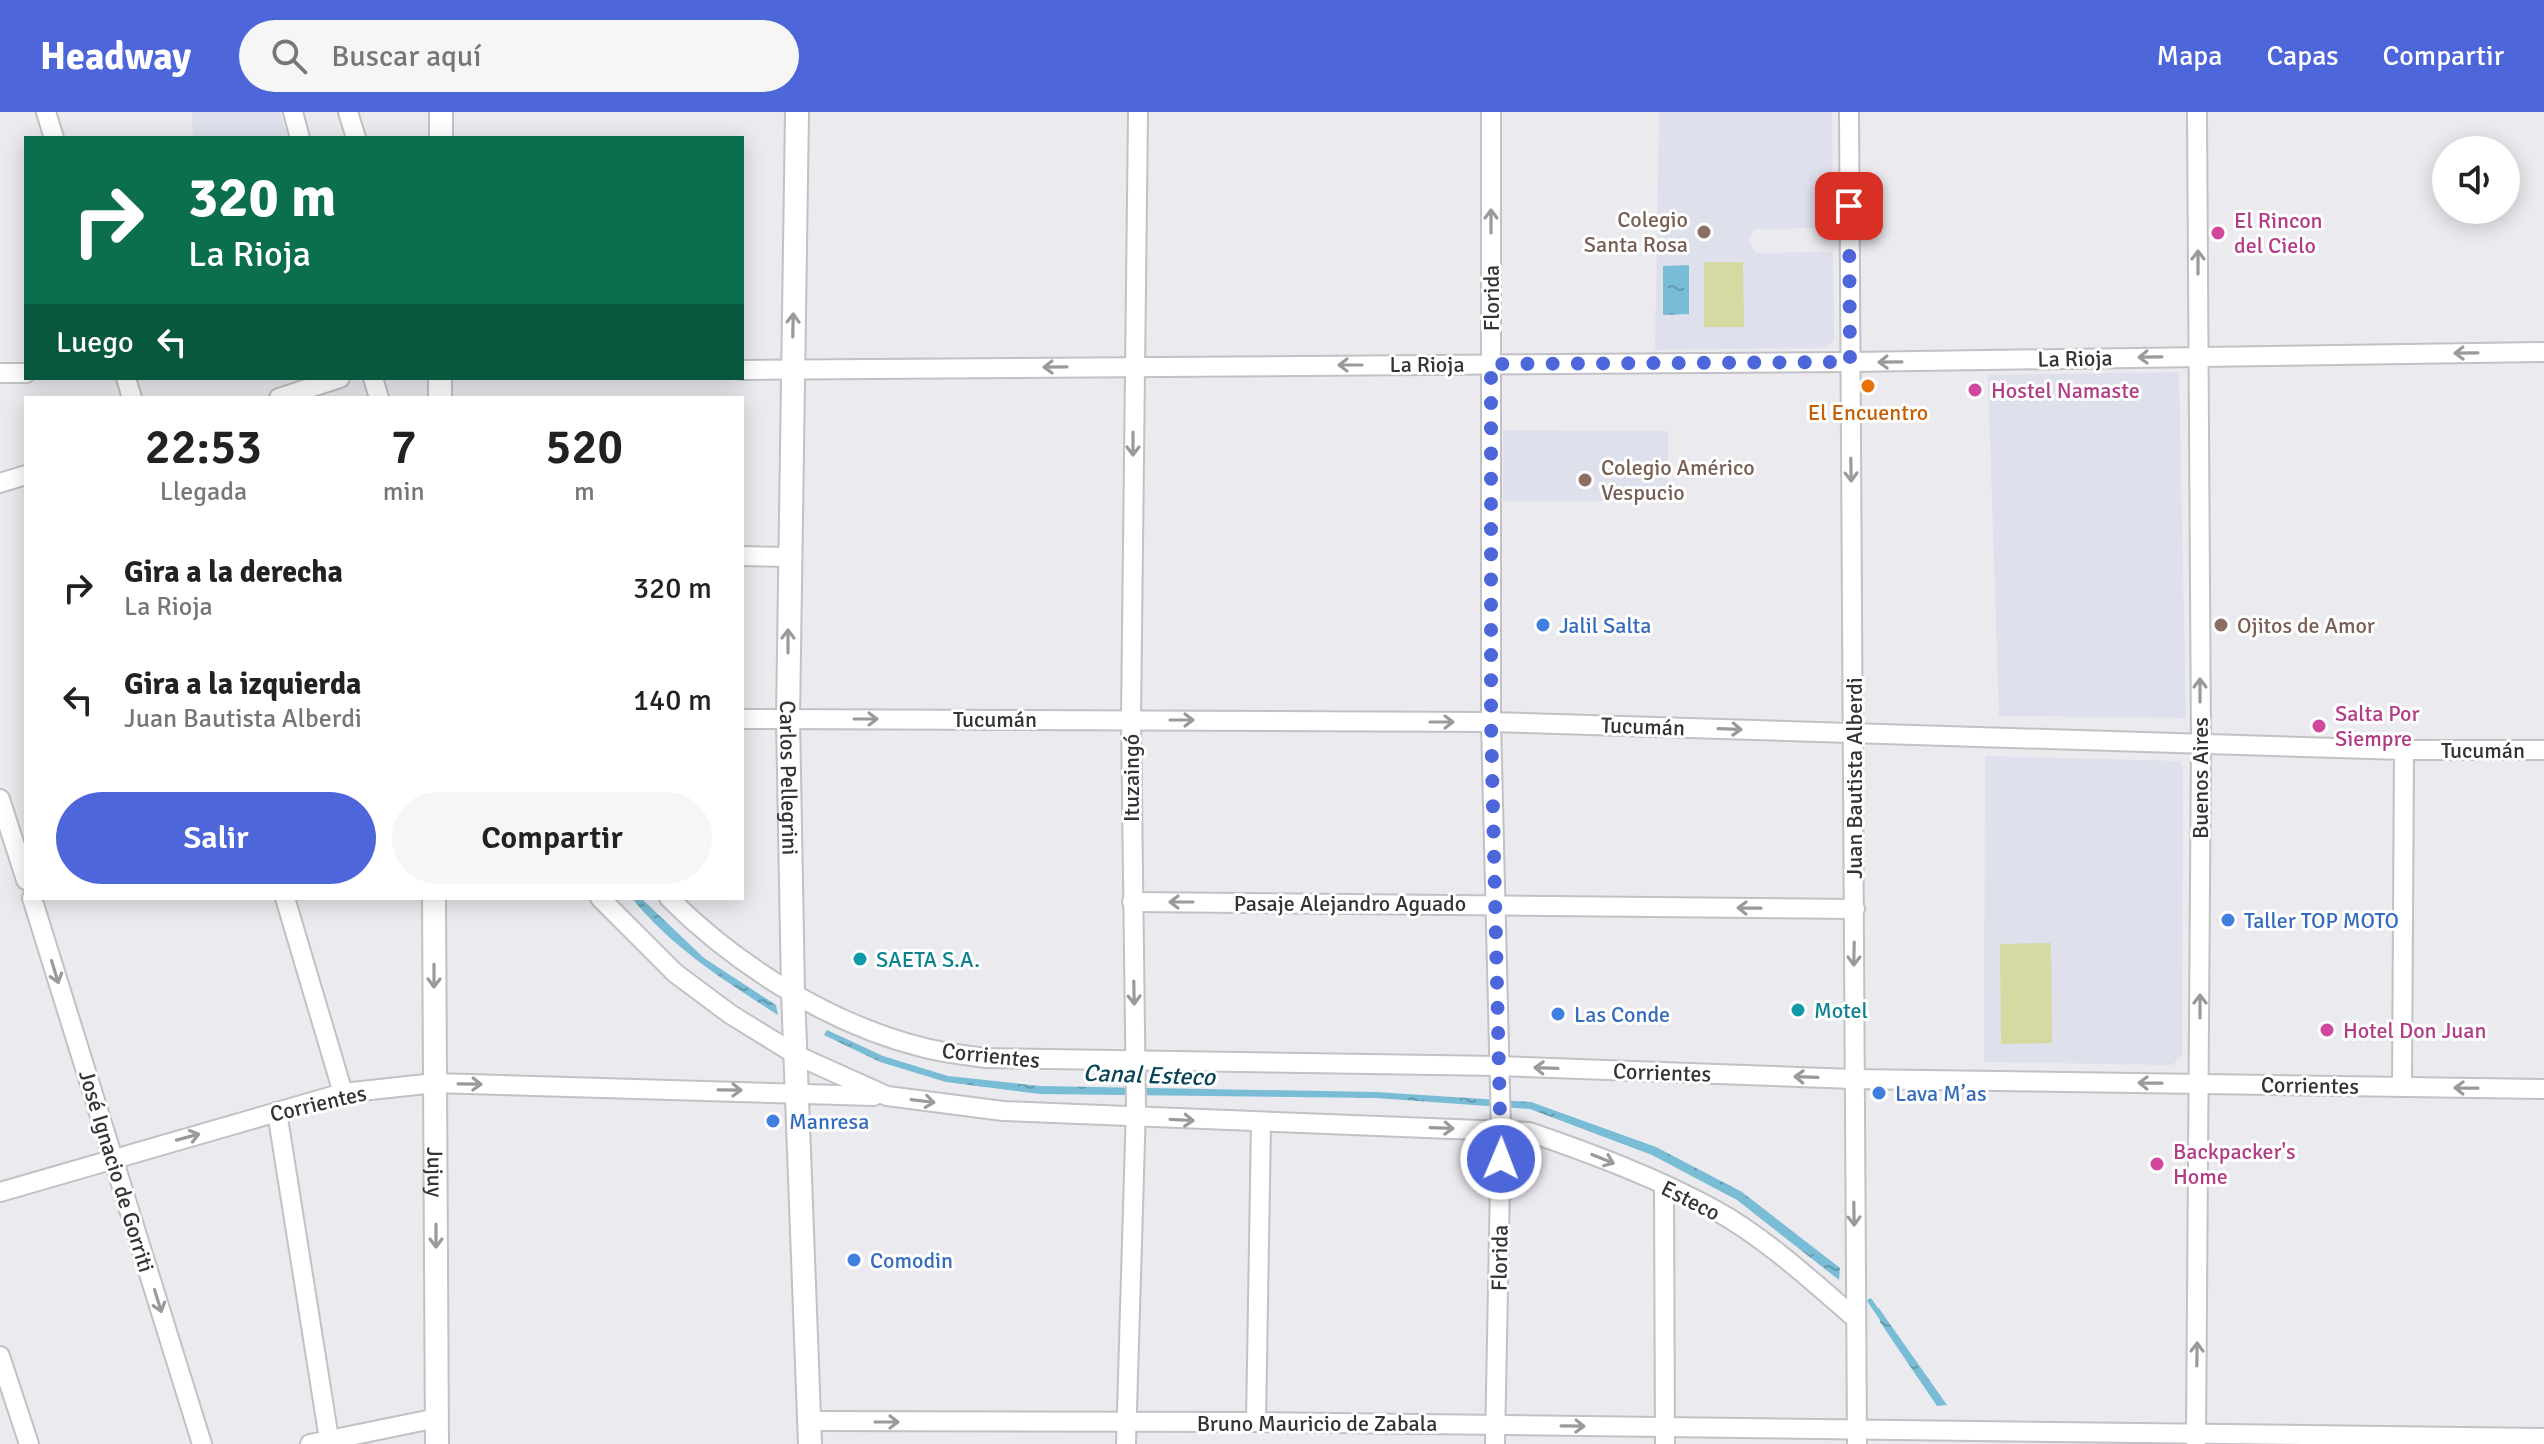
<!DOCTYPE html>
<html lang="es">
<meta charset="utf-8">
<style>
:root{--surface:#fff;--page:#f6f6f6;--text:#222;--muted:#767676;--accent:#4d67db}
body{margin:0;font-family:Signika,sans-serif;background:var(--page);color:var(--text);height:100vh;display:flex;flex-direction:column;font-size:30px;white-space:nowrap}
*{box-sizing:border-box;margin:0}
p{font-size:26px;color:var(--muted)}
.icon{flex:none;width:44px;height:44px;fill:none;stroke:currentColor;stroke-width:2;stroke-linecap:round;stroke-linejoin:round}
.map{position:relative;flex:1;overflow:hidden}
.drawer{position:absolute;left:24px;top:284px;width:720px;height:504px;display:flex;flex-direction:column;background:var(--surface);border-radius:0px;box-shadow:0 4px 20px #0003}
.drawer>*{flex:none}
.hud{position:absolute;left:24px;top:24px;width:720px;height:244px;border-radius:0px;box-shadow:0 4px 20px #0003;background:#0b6e4f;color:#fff;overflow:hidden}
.tools{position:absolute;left:2432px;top:24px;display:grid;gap:16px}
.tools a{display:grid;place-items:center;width:88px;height:88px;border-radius:50%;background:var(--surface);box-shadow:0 4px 20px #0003;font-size:40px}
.pin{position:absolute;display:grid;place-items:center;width:68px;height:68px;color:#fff;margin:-34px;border-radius:16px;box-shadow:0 4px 12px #0006}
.me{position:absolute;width:88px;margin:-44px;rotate:1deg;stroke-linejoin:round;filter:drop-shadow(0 0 6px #0008)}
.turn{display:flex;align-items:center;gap:28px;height:168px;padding:0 32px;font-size:36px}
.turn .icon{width:104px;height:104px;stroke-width:2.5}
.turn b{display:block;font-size:56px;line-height:68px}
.then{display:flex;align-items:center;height:76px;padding:0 32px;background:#0003;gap:16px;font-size:30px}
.eta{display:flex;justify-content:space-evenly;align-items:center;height:136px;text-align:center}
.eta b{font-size:48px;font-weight:600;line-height:56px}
.action{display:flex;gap:16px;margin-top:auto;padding:16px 32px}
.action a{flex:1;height:92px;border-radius:48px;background:var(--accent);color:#fff;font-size:32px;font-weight:600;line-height:92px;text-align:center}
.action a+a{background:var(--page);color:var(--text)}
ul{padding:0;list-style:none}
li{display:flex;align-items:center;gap:24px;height:112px;padding:0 32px}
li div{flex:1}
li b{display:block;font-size:30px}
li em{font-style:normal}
header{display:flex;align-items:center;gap:48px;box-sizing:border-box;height:112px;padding:0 40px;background:var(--accent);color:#fff}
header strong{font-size:38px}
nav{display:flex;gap:44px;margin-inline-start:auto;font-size:28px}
.search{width:560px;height:72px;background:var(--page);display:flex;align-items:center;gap:20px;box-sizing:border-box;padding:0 28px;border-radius:44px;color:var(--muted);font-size:30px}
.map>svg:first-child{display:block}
.built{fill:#dee0ec}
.pitch{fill:#d5d9a2}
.water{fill:url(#water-ripples)}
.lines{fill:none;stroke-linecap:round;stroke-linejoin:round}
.stream{stroke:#79bcd5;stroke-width:5}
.minor-casing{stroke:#c1c1c6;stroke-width:22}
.major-casing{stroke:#c1c1c6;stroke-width:26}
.minor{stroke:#fff;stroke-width:18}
.major{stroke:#fff;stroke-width:22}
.oneway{stroke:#9a9a9a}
.route{stroke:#4d67db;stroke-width:14;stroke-dasharray:0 25.2}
.education-dot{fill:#8d6e63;stroke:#fff;stroke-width:3}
.hotel-dot{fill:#d1479c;stroke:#fff;stroke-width:3}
.food-dot{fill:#e8710a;stroke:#fff;stroke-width:3}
.shop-dot{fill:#3f7fe0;stroke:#fff;stroke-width:3}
.culture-dot{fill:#0f9aa8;stroke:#fff;stroke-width:3}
.labels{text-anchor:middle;stroke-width:6;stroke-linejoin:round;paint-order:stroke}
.education-label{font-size:22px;fill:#785e54;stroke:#fff;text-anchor:start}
.hotel-label{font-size:22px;fill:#b23c85;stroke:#fff;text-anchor:start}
.street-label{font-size:22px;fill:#343436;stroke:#fff}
.food-label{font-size:22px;fill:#c56008;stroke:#fff}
.shop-label{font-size:22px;fill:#366cbe;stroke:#fff;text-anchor:start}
.culture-label{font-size:22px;fill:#0d838f;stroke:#fff;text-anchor:start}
.water-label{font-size:24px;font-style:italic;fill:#084557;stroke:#fff}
</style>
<header>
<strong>Headway</strong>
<div class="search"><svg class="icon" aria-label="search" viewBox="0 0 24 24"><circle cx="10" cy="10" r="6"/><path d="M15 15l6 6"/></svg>Buscar aquí</div>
<nav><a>Mapa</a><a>Capas</a><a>Compartir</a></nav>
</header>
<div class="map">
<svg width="2544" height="1332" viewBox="0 0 2544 1332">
<defs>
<pattern id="water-ripples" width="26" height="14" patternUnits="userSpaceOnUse" patternTransform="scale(2)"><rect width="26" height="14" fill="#79bcd5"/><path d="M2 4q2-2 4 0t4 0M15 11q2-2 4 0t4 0" fill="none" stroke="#649aae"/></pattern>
</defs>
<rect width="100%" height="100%" fill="#eaeaef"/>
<!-- built -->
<g class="built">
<path d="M192,0h88l8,26h-95z"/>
<path d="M1659,0h173l1,116 -79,1 -5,11 6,13 78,-1 1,88 -8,8 -171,2z"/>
<path d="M2179,260l7,346 -187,-2 -11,-341z"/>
<path d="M1503,318l165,1v71l-165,-1z"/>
<path d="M1985,644l194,5 4,5 -1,290 -10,9 -188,-3z"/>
</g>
<!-- pitch -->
<g class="pitch">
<path d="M1704,150h39l1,65h-40z"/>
<path d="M2051,831l1,100 -51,1 -1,-100z"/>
</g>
<!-- water -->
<g class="water">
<path d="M1689,153v49l-26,1v-49z"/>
<path d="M632,786h9l63,60 72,47 2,10c-53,-34 -106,-67 -146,-117z"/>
<path d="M827,918l56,26 65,20 92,10 336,6 155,10 125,45 86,45 98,76 -1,12 -102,-80 -85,-45 -122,-46 -154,-11 -336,-4 -94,-12 -66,-20 -56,-27z"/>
<path d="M1878,1195l69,98 -10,1 -57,-84z"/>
</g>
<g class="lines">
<!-- stream -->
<path class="stream" d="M1870,1189l11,16"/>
<defs>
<g id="minor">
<path d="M46,0l8,26"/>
<path d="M293,0l7,26"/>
<path d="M348,0l8,26"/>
<path d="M1491,0v610l10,408 -6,314"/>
<path d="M1849,0l8,1332"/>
<path d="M742,258l1108,-8 694,-10"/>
<path d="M0,261h26"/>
<path d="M126,266l6,20"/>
<path d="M373,266l6,20"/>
<path d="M279,286l61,-20"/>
<path d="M0,371l26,-8"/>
<path d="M742,444l46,1"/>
<path d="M742,607l749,3 913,28h140"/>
<path d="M0,687l26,81"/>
<path d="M32,786l170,546"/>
<path d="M285,786l58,195"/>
<path d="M600,786l75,75 55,41 68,42 89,40 116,15 526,21c64,22 128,46 186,78 52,29 97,71 141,109"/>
<path d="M669,786c68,68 162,127 256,150 20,5 40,7 60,10l515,8 353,13 691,10"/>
<path d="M1132,790l723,7"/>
<path d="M2402,975l2,-337"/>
<path d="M277,1000l52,327"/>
<path d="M1664,1073l1,259"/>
<path d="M0,1080l343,-99 92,-10 439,13"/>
<path d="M0,1244l29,88"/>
<path d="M809,1309l447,1 1288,16"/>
<path d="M1256,1310l5,-299"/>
<path d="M2196,1329l5,-697 -4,-632"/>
<path d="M310,1332l127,-26"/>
<path d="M1126,1332l10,-337 -5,-388 7,-607"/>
</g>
<g id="major">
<path id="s1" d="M797,0l-9,607 5,273 17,452"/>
<path d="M441,26v-26"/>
<path d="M440,286v-20"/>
<path id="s2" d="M434,786l3,546"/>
</g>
</defs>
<!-- minor casing -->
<use href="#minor" class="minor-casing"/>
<!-- major casing -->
<use href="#major" class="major-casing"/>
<!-- minor -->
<use href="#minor" class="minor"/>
<!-- major -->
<use href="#major" class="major"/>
</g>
<!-- one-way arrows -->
<defs><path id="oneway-shaft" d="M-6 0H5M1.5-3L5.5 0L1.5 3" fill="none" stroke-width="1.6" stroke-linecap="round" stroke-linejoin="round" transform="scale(2)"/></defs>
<g class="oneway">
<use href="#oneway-shaft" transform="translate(1491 109) rotate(-90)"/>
<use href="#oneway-shaft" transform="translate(2198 150) rotate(-90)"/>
<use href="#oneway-shaft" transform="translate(793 213) rotate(-89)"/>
<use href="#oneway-shaft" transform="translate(2466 241) rotate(179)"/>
<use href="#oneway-shaft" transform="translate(2150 245) rotate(179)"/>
<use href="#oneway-shaft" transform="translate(1890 250) rotate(179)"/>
<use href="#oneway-shaft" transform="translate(1350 253) rotate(180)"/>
<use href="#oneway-shaft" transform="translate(1055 255) rotate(179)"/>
<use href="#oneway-shaft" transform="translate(1133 332) rotate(90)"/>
<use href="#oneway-shaft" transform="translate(1851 358) rotate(89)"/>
<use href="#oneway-shaft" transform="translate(788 529) rotate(-90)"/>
<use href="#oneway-shaft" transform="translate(2200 578) rotate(-90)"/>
<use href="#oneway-shaft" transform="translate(866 607)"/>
<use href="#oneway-shaft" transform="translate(1182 608)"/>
<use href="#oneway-shaft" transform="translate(1442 610)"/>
<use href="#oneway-shaft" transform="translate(1730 617) rotate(2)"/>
<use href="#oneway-shaft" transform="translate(1181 790) rotate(-180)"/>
<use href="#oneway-shaft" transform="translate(1749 796) rotate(-179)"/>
<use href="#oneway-shaft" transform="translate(1854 842) rotate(91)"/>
<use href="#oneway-shaft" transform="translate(55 860) rotate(73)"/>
<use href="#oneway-shaft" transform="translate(434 864) rotate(90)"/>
<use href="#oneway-shaft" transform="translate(1134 881) rotate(89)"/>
<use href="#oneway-shaft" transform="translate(2200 894) rotate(-90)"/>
<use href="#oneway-shaft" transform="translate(1546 956) rotate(-178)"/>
<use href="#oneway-shaft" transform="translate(1806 965) rotate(-178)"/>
<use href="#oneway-shaft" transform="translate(2150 971) rotate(-179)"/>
<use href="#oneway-shaft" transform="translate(470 972) rotate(1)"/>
<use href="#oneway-shaft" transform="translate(2466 976) rotate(-179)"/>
<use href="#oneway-shaft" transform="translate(730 978) rotate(1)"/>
<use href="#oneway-shaft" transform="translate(923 989) rotate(7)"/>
<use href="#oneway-shaft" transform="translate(1182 1008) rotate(3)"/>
<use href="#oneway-shaft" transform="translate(1442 1016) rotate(2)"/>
<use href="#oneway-shaft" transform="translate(188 1025) rotate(-15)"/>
<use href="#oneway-shaft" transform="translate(1603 1047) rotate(22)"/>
<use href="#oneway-shaft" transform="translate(1854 1102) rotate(89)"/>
<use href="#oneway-shaft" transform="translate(436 1124) rotate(90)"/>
<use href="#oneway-shaft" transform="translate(158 1189) rotate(73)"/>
<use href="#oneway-shaft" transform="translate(2197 1242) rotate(-89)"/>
<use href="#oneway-shaft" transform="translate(887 1310)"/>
<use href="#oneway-shaft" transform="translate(1573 1314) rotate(1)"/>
</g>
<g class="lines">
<!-- route -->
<path class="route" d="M1501,1047l-10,-437v-358l359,-2 -1,-156"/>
</g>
<!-- markers -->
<g class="education-dot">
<circle cx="1704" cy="120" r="8"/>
<circle cx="1585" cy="368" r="8"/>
<circle cx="2221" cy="513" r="8"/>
</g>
<g class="hotel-dot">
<circle cx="2218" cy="121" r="8"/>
<circle cx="1975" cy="278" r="8"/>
<circle cx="2319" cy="614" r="8"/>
<circle cx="2327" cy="918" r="8"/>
<circle cx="2157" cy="1052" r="8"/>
</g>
<circle class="food-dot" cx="1868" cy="274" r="8"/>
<g class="shop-dot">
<circle cx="1543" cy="513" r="8"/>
<circle cx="2228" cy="808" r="8"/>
<circle cx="1558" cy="902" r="8"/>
<circle cx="1879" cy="981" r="8"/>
<circle cx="773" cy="1009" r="8"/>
<circle cx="854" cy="1148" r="8"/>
</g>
<g class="culture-dot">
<circle cx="860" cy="847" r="8"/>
<circle cx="1798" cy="898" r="8"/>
</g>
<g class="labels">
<!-- education labels -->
<g class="education-label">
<text x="1688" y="115" text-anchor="end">Colegio<tspan x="1688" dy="25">Santa Rosa</tspan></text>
<text x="1601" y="363">Colegio Américo<tspan x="1601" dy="25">Vespucio</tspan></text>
<text x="2237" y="521">Ojitos de Amor</text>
</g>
<!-- hotel labels -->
<g class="hotel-label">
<text x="2234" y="116">El Rincon<tspan x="2234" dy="25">del Cielo</tspan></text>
<text x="1991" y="286">Hostel Namaste</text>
<text x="2335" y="609">Salta Por<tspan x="2335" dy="25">Siempre</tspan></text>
<text x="2343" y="926">Hotel Don Juan</text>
<text x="2173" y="1047">Backpacker's<tspan x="2173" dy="25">Home</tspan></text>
</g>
<!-- street labels -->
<g class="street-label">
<text transform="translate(1491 186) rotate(-90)" y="8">Florida</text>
<text transform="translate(2075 246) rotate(-1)" y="8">La Rioja</text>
<text x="1427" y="260">La Rioja</text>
<text x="995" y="615">Tucumán</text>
<text transform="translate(1643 614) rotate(2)" y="8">Tucumán</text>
<text x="2483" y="646">Tucumán</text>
<text dy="8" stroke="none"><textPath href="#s1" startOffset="666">Carlos Pellegrini</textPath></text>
<text transform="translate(1131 666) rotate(-90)" y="8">Ituzaingó</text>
<text transform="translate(1854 666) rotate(-90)" y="8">Juan Bautista Alberdi</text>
<text transform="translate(2200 666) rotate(-90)" y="8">Buenos Aires</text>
<text x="1350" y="799">Pasaje Alejandro Aguado</text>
<text transform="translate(991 943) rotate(6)" y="8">Corrientes</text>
<text transform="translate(1662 960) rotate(2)" y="8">Corrientes</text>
<text transform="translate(2310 973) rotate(1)" y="8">Corrientes</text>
<text transform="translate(318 991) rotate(-13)" y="8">Corrientes</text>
<text transform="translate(117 1059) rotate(73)" y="8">José Ignacio de Gorriti</text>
<text dy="8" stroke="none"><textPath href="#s2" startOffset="274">Jujuy</textPath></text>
<text transform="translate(1691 1088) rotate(27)" y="8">Esteco</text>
<text transform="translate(1499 1146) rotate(-89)" y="8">Florida</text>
<text x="1317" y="1319">Bruno Mauricio de Zabala</text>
</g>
<!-- food labels -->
<g class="food-label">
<text x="1868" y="308">El Encuentro</text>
</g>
<!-- shop labels -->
<g class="shop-label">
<text x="1559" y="521">Jalil Salta</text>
<text x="2244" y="816">Taller TOP MOTO</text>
<text x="1574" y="910">Las Conde</text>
<text x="1895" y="989">Lava M’as</text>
<text x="789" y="1017">Manresa</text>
<text x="870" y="1156">Comodin</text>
</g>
<!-- culture labels -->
<g class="culture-label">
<text x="876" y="855">SAETA S.A.</text>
<text x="1814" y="906">Motel</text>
</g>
<!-- water labels -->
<g class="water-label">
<text transform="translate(1149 963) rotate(2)" y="8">Canal Esteco</text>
</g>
</g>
</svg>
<div class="tools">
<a><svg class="icon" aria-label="sound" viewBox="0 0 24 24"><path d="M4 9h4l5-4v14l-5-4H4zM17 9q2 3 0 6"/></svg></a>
</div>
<div class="pin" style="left:1849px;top:94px;background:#d93025"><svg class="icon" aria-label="arrive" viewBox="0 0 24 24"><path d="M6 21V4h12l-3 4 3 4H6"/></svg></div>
<svg class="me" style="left:1501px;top:1047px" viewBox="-20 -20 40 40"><circle r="17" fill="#4d67db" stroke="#fff" stroke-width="3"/><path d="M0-11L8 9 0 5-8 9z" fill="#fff"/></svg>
<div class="hud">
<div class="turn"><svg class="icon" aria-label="right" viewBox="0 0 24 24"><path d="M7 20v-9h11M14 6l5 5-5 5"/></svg><div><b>320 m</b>La Rioja</div></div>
<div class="then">Luego<svg class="icon" aria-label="left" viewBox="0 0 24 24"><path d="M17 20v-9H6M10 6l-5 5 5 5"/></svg></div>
</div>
<section class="drawer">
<div class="eta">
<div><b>22:53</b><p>Llegada</p></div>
<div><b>7</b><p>min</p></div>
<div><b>520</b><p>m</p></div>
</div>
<ul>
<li><svg class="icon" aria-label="right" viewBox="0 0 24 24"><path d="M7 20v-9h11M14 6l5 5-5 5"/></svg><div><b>Gira a la derecha</b><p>La Rioja</p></div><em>320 m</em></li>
<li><svg class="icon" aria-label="left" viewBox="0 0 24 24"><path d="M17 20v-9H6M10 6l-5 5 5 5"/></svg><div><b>Gira a la izquierda</b><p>Juan Bautista Alberdi</p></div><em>140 m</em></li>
</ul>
<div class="action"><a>Salir</a><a>Compartir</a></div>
</section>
</div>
